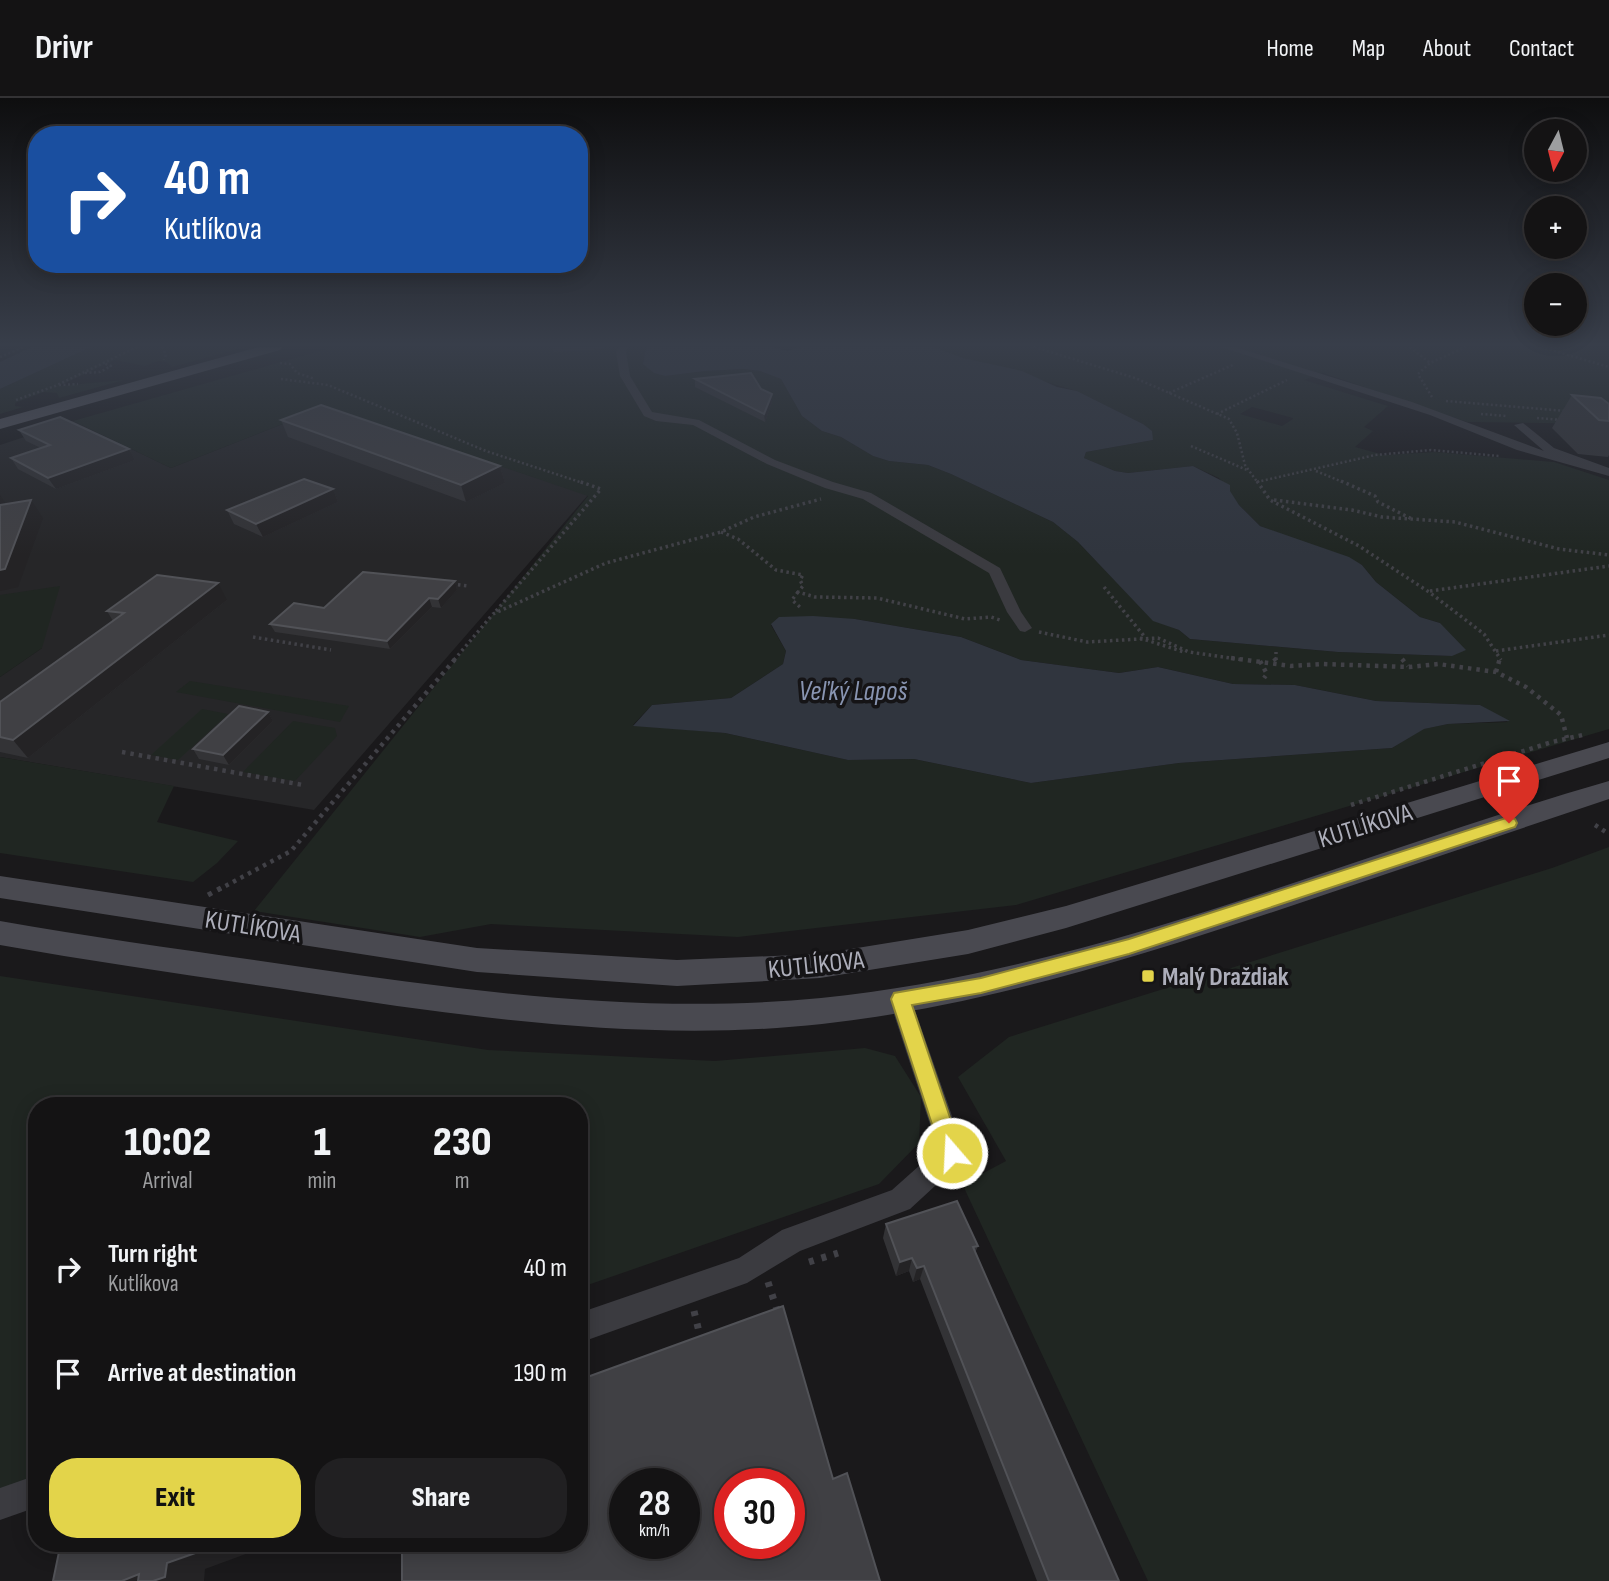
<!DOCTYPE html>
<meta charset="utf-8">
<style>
:root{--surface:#141314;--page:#212022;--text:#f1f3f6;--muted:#9d9ea0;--line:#333234;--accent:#e3d44a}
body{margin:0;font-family:"Sofia Sans Condensed",sans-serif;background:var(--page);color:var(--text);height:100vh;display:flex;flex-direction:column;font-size:26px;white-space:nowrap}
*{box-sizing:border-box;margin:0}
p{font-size:23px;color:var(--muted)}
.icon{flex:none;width:38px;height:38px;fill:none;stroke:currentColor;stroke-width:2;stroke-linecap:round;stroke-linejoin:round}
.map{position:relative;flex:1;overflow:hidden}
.side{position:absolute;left:28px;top:999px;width:560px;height:455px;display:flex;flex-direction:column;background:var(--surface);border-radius:28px;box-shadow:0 4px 18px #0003,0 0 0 2px var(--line)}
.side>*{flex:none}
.banner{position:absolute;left:28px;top:28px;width:560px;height:147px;border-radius:28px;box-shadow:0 4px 18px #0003,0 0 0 2px var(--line);background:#1a4fa0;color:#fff;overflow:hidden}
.needle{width:46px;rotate:187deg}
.buttons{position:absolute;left:1524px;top:21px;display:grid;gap:14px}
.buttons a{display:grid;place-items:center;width:63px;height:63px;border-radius:50%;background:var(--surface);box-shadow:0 4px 18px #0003,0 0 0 2px var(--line);font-size:35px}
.speed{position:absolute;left:609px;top:1370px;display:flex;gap:14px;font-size:35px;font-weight:700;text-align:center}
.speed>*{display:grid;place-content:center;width:91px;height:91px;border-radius:50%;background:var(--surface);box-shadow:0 4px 18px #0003,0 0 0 2px var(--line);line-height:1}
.speed small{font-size:18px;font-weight:400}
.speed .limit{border:10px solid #d22;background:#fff;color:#111}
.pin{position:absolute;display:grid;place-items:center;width:60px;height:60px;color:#fff;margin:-72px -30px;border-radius:50% 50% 50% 0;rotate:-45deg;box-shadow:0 0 7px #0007}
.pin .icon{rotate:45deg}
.me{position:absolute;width:77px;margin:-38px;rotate:341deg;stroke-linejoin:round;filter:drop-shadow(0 0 5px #0008)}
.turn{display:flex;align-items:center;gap:24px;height:147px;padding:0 21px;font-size:32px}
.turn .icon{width:91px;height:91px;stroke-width:2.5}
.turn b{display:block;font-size:49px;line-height:60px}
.eta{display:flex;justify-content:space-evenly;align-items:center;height:119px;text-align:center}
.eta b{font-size:42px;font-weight:800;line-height:49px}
.action{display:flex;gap:14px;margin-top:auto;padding:14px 21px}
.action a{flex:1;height:80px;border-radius:28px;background:var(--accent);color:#111;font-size:28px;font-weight:800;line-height:80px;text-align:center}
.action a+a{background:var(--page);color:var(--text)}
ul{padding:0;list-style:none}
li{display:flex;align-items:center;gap:21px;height:105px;padding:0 21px}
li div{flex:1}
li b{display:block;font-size:26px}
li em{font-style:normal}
header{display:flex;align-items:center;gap:42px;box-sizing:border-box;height:98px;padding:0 35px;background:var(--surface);border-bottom:2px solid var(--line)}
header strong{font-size:33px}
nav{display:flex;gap:38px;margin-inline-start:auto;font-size:24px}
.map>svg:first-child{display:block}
.built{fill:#262628}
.green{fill:#202622;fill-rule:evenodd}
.water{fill:#30353e}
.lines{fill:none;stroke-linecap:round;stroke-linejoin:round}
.path-far4{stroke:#414147;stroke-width:2.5;stroke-dasharray:2 2.5;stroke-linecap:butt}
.path-far3{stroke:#414147;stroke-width:3.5;stroke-dasharray:2.5 3.5;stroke-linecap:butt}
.path-far2{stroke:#414147;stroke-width:4.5;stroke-dasharray:3.5 5;stroke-linecap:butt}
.path-far1{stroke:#414147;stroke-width:5;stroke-dasharray:4.5 6;stroke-linecap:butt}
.path{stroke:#414147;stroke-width:7;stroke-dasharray:5 8;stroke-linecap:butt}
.street{fill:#3b3b40;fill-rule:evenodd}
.secondary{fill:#494950;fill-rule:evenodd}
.primary{fill:#57575f;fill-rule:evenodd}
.wall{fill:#333336}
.shaded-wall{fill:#242325}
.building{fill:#404044;stroke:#515257;stroke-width:2;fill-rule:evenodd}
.route{fill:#e3d44a;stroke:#948a30;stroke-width:2}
.poi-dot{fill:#e3d44a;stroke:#151416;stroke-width:2.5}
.labels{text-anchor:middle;stroke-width:7;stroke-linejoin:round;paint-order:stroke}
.street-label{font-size:26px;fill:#adaeba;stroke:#151416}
.poi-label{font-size:26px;font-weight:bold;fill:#adaeba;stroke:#151416;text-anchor:start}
.water-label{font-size:28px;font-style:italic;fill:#8894b1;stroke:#151416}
</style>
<header>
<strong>Drivr</strong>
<nav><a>Home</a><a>Map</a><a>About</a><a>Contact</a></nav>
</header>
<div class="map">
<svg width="1609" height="1483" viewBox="0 0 1609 1483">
<rect width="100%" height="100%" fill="#1a191b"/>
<!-- built -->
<path class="built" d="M326,309l262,88 -274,315 -314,-53v-80l42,-29 -42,-51v-152l73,-24 98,47z"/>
<!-- green -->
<g class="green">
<path d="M91,249h154l-73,20 -5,-5 -9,-1 -13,5 -30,-6 -56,26 65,-6 -65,18 -2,-5 -13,-1 -29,11v3l8,1 -23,7v-25z"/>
<path d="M334,249h312l-3,15 11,11 11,3 40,-5 39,-2 16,2 21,8 21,37 20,15 19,6 32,19 16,5 39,4 23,9 102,48 25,20 75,78 26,10 11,9 148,13 114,4 -12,-33 -20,-6 -44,-35 -14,-17 -102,-39 -21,-21 -20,-27 -26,-12 -65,7 -13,-2 -31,-13 2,-6 67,-12 -10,-16 -66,-33 -114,-33 -29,-11h675v77l-142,-2 -144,-49 -19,7 84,26 -24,21 9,4 -18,16 29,8 51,-3 119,10 55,18v249l-593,176 -278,32 -247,-13 -71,13 -166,-26 334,-415 -262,-89 -155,61 -98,-47zM1252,309l41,11v1l-11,7 -42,-12zM855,521l106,18 60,23 98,13 39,-6 75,17 62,1 81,16 104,4 28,17 -60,2 -25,5 -31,19 -213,15 -148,20 -117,-24 -66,1 -123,-27 -92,-8 19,-20 79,-7 52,-34 3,-13 -15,-26z"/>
<path d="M60,488l-18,62 -42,29v-82z"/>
<path d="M190,583l159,25 -9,16 -164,-30z"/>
<path d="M202,611l26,5 -50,46 -27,-5z"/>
<path d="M293,623l42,7 2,8 -42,45 -52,-9z"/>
<path d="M0,659l174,29 -17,36 81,19 -21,22 -24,19 -193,-29z"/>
<path d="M1609,749v734h-461l-182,-389 -3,-8 43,-23 -48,-84 51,-40 543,-169z"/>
<path d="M0,878l488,74 227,11 150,-13 30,8 26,41 -2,46 -40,41 -300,104v-182h-542v370l-37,13z"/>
</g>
<!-- water -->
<g class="water">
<path d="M32,249h59l-91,42v-27z"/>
<path d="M646,249h125l16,4 14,-4h133l29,11 59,13 35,16 20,4 66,33 9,7 1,9 -67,12 -2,6 31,13 13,2 65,-7 37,19v6l9,14 21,21 89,31 13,8 14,17 44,35 20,6 26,27 -14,6 -114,-4 -148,-13 -11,-9 -26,-9 -75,-79 -25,-20 -102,-48 -23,-9 -39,-4 -16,-5 -32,-19 -19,-6 -20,-15 -21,-37 -21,-8 -16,-2 -39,2 -40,5 -11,-3 -11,-9z"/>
<path d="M813,518l42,3 106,18 60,23 98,13 39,-6 75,17 62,1 81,16 104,4 30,16 -62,3 -24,5 -32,19 -213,15 -148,20 -117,-24 -66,1 -123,-27 -92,-7 19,-21 79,-7 52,-34 3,-13 -15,-27 8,-7z"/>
</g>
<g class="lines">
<!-- path-far4 -->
<g class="path-far4">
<path d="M162,249l4,8 -2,5"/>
<path d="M1034,249l101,31 94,41 8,14 8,32 13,18"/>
<path d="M1410,249l20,16"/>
<path d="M1541,249l68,20"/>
<path d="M0,259l24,-10"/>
<path d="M280,265l10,1 7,9 18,6"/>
<path d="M85,275l15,-1 11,-6 -8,-3"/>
<path d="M281,281l47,6 158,66 97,32"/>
<path d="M59,287l19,-1"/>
<path d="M1169,295l66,-29"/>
<path d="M1432,299l-14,-23 12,-11 36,-16"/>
<path d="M16,302l39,-14 82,-39"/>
<path d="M1446,303l120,10"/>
<path d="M1217,316l70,-34"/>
<path d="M1481,316l26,2"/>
<path d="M1537,320l26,2"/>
<path d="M1191,348l56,24"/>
<path d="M1316,373l29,12"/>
<path d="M1257,384l118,-27 56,-5 68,6"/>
</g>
<!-- path-far3 -->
<g class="path-far3">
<path d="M1257,383l13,19 89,46 70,46 55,42 17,26"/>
<path d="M1341,383l34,15 3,6 36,18"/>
<path d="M1274,402l78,10 30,7 73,5 104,27 50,6"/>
<path d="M721,434l17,7 38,31 27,5 -3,5 3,6 -5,6 17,5 62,1 88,21 26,-2 9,3"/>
<path d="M452,486l17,2"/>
<path d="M1104,489l40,49"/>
<path d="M1430,493l179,-25"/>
<path d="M798,494l-6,8 9,8"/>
<path d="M496,513l105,-122 -23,-8"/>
<path d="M1039,534l48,10 71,-4 31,14 55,8"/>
<path d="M253,539l78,13"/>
<path d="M1140,540l44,14"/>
<path d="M1496,553l113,-16"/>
<path d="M454,562l39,-46 113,-51 115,-31 33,-15 67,-18"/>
<path d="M1276,562v-8"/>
</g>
<!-- path-far2 -->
<g class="path-far2">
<path d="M1231,560l60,8 31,-2 87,3 29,-3 58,8 30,15 35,28 6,23"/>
<path d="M1274,560l3,4"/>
<path d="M1402,561l6,7"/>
<path d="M1260,563l7,13 -3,4"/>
<path d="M1496,574l4,-14"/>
<path d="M122,654l181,33"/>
<path d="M1351,707l201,-63 35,-8"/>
<path d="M1595,727l14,9"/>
<path d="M218,792l73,-39 165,-193"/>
</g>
<!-- path-far1 -->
<path class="path-far1" d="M208,797l13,-7"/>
<!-- path -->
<g class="path">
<path d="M809,1164l29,-9"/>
<path d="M768,1184l10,31"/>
<path d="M694,1213l7,29"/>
</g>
<!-- street -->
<g class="street">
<path d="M619,249h9l-2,5 4,24 22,36 47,8 76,40 58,22 38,11 129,75 21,44 11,16 -7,4 -5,-1 -13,-19 -18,-39 -126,-74 -38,-11 -58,-24 -74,-39 -37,-4 -12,-5 -24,-40 -4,-24z"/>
<path d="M1221,249h14l177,55 132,49 -30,-26 9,-2 31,25 55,20v8l-92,-26 -87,-35z"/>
<path d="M900,891l8,3 3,7 54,154 -4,9 -51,47 -110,42 -53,32 -168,60v-30l160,-55 43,-28 110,-40 46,-41 -49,-150 3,-7z"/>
<path d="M37,1377v32l-37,13v-32z"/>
</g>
<!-- secondary -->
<g class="secondary">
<path d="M1609,644v16l-543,170 -98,26 -148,24 -143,8 -200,-14 -477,-74v-22l477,72 200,12 143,-6 148,-24 98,-24z"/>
<path d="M1609,683v18c-110,37 -220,74 -330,111 -148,49 -301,97 -457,114 -173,19 -348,-6 -519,-32 -101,-15 -202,-29 -303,-47v-24c100,18 202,31 302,46 172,25 346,48 519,31 273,-28 527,-142 788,-217z"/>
</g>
<!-- primary -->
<path class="primary" d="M259,249h23l-2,3 -280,79v-10z"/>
</g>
<!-- wall -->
<g class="wall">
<path d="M552,249h52v2l-50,3z"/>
<path d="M695,281l66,10 11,13 -7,20 -70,-35z"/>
<path d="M1572,297l37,9v51l-1,2 -30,-3 -26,-26z"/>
<path d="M281,322l219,46 5,17 -39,19 -178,-65z"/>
<path d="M19,332l110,19 6,11 -79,29 -38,-20 -7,-11 30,-10 -15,-7z"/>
<path d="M333,391l5,13 -75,35 -29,-13 -7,-14z"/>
<path d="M455,483l2,9 -16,18 -9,-1 -42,42 -115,-17 -5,-8z"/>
<path d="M227,502l-199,158 -28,-6v-50l113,-81 -6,-10z"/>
<path d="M268,614l5,9 -44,44 -30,-6 -6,-10z"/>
<path d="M886,1126l92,22 -3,7 144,328h-82l-117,-302 -7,3 -4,-11 -13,5 -13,-38z"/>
</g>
<!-- shaded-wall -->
<g class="shaded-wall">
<path d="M772,296v8l-7,20 -1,-8z"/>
<path d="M129,351l6,11 -79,29 -8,-11z"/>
<path d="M500,368l5,17 -39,19 -5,-17z"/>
<path d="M333,391l5,13 -75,35 -7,-13z"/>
<path d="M0,397l8,12 -8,13z"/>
<path d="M31,402l12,18 -25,69 -18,4v-21z"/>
<path d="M455,483l2,9 -16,18 -3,-9z"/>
<path d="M218,485l9,17 -199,158 -15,-18z"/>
<path d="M429,500l3,9 -42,42 -3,-8z"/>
<path d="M268,614l5,9 -44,44 -6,-10z"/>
<path d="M912,1160l-3,13 -13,5 4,-14z"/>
<path d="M924,1168l-4,13 -7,3 4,-14z"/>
<path d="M221,1446h52l-68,25 -1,12h-82z"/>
</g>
<!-- building -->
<g class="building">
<path d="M751,275l10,16 11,5 -8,20 -69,-35z"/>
<path d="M1572,297l29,3 8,6v17l-10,-1z"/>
<path d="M321,307l179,61 -39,19 -180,-65z"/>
<path d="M60,319l69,32 -81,29 -37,-20 39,-13 -31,-15z"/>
<path d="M304,381l29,10 -77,35 -29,-14z"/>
<path d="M31,402l-26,69 -5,1v-65z"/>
<path d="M363,474l92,9 -17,18 -9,-1 -42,43 -117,-17 24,-21 30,5z"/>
<path d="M157,477l61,8 -205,157 -13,-3v-35l124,-89 -17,-2z"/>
<path d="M239,608l29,6 -45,43 -30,-6z"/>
<path d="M957,1103l21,45 -5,1 146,334h-70l-125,-315 -7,2 -5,-10 -12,4 -14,-38z"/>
<path d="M783,1208l50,173 14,-6 33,108h-478v-37h177v-164zM625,1386h59v60h-59zM730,1386h59v60h-59z"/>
<path d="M73,1446h148l-54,19 -2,14 -12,4h-15l1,-7 -17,7h-69l7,-34z"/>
</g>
<!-- sky -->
<linearGradient id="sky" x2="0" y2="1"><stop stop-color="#0e0e0f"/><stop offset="0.54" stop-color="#383e4a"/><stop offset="1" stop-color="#383e4a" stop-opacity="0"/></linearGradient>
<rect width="1609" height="457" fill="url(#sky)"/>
<!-- route -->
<path class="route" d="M1509,719l6,2 2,4 -2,4 -386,127 -148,39 -69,12 50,148 -3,8 -7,3 -8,-3 -53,-162 3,-6 87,-15 148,-39z"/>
<!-- markers -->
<rect class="poi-dot" x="1141" y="871" width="14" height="14" rx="3.5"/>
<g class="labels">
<!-- street labels -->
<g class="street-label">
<text transform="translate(1365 727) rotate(-17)" y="9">KUTLÍKOVA</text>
<text transform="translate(253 828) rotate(9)" y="9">KUTLÍKOVA</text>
<text transform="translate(816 866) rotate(-6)" y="9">KUTLÍKOVA</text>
</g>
<!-- poi labels -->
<g class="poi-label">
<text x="1162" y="887">Malý Draždiak</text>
</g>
<!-- water labels -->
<g class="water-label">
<text x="853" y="602">Veľký Lapoš</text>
</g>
</g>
</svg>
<div class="buttons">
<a><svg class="needle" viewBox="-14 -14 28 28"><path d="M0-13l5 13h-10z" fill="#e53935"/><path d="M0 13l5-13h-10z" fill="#9d9ea0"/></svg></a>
<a>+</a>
<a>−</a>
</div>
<div class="speed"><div>28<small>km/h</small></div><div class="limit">30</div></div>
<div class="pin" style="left:1509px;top:725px;background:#d93025"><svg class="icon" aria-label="arrive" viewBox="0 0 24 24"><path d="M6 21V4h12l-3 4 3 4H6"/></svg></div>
<svg class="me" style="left:952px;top:1055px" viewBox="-20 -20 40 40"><circle r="17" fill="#e3d44a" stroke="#fff" stroke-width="3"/><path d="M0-11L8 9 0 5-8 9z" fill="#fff"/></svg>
<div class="banner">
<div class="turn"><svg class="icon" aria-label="right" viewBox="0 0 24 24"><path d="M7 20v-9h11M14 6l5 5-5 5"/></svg><div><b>40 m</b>Kutlíkova</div></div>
</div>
<section class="side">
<div class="eta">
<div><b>10:02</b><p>Arrival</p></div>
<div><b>1</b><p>min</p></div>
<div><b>230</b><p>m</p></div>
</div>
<ul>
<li><svg class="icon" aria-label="right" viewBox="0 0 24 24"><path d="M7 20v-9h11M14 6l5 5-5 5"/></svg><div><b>Turn right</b><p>Kutlíkova</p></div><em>40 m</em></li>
<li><svg class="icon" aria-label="arrive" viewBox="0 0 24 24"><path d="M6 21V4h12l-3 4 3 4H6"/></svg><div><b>Arrive at destination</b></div><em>190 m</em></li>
</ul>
<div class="action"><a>Exit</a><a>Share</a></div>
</section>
</div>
